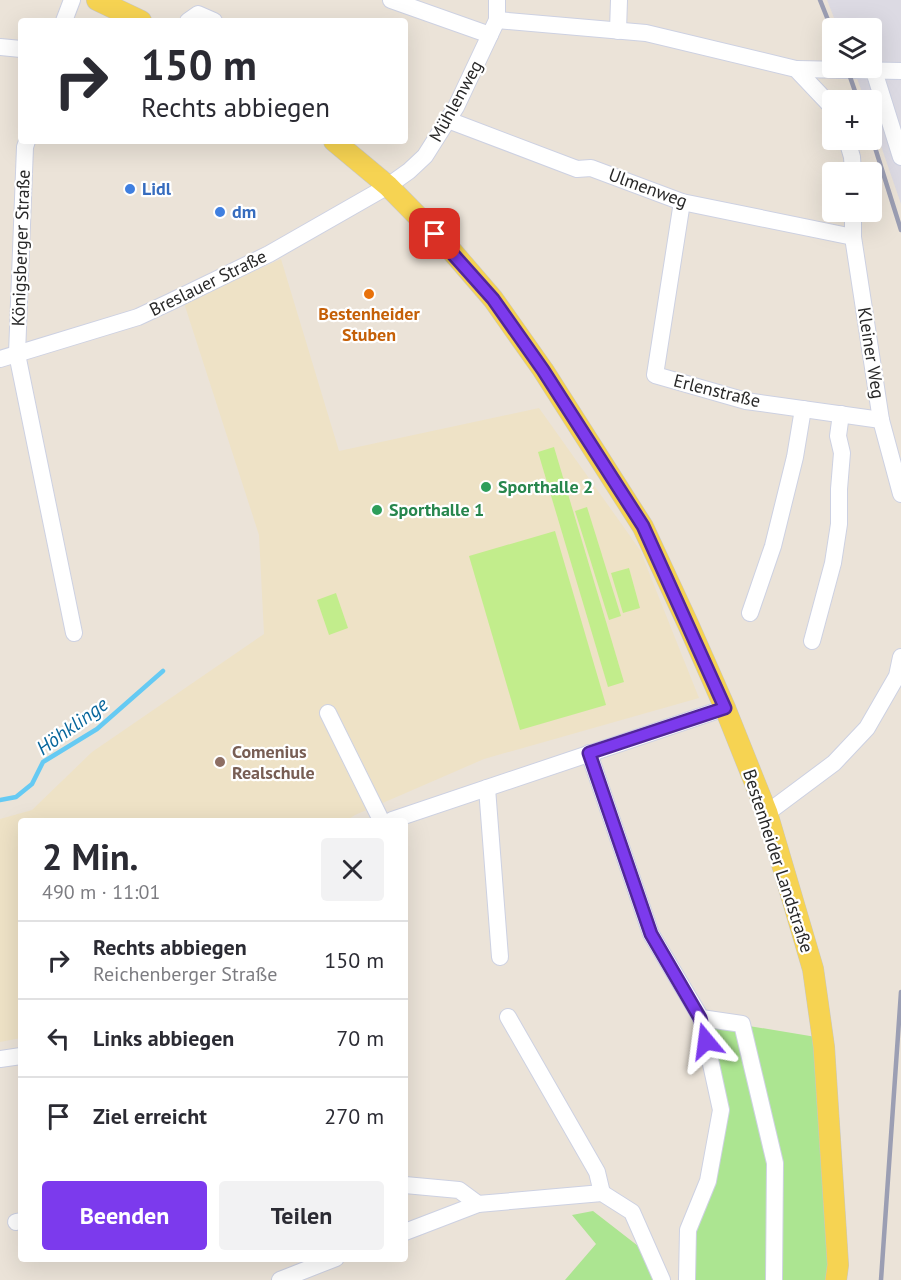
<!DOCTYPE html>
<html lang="de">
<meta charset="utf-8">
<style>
:root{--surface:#fff;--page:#f2f2f3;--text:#2b2b33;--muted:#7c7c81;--line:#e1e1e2;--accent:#7c3aed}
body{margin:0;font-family:"PT Sans",sans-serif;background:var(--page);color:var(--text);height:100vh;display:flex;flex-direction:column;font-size:22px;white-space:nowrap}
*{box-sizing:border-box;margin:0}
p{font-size:20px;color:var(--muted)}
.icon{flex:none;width:33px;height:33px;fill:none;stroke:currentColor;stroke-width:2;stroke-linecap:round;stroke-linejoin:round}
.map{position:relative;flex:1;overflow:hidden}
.drawer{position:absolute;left:18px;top:818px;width:390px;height:444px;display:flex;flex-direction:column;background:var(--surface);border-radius:6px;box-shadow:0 6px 24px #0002}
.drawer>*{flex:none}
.guide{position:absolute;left:18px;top:18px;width:390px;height:126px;border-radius:6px;box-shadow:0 6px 24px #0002;background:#fff;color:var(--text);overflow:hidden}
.fabs{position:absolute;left:822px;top:18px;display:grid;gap:12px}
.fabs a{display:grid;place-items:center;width:60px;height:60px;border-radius:6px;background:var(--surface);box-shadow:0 6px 24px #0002;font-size:30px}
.pin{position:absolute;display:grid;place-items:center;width:51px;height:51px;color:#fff;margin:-26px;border-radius:12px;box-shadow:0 3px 9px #0006}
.me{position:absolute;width:66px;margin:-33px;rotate:344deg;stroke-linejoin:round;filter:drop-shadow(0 0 4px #0008)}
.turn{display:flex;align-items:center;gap:21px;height:126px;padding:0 24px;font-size:27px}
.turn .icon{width:78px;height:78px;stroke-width:2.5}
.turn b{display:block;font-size:42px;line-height:51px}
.round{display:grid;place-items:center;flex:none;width:63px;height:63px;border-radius:6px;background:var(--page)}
.head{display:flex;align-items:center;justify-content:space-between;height:102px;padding:0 24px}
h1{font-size:36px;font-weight:800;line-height:45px}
.primary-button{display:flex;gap:12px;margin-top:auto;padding:12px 24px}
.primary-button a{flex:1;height:69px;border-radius:6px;background:var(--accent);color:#fff;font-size:24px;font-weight:800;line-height:69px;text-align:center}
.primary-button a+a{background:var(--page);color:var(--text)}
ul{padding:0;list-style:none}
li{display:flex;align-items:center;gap:18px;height:78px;padding:0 24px;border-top:2px solid var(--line)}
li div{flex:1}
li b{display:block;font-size:22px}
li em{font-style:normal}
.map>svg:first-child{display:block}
.industrial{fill:#dcdae3}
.education{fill:#eee2c6}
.green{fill:#ace591}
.pitch{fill:#c2ed8c}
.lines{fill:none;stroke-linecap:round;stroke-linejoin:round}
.stream{stroke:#65caf3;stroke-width:4.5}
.minor-casing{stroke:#cdd1e2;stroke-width:18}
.major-casing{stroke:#c7c7c7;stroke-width:22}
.minor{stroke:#fff;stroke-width:16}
.major{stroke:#f6d352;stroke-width:21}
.rail{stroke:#9b9eb3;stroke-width:4.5}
.route-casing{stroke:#51269a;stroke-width:15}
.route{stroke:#7c3aed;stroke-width:10}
.shop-dot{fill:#3f7fe0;stroke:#fff;stroke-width:2}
.food-dot{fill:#e8710a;stroke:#fff;stroke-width:2}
.leisure-dot{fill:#2e9e5b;stroke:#fff;stroke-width:2}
.education-dot{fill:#8d6e63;stroke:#fff;stroke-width:2}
.labels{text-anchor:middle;stroke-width:4.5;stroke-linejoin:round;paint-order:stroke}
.street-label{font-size:18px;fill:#282828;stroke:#fff}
.shop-label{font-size:18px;font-weight:bold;fill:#366cbe;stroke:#fff;text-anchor:start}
.food-label{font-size:18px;font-weight:bold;fill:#c56008;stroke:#fff}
.leisure-label{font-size:18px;font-weight:bold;fill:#27864d;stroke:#fff;text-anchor:start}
.education-label{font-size:18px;font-weight:bold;fill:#785e54;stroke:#fff;text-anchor:start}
.water-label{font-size:20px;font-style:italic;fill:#07669c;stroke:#fff}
</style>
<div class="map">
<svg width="901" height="1280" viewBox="0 0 901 1280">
<rect width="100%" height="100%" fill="#ebe3d8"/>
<!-- industrial -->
<path class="industrial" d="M827,0h74v204l-29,-84v-20h-7l-12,-32h19v-40h-34z"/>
<!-- education -->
<path class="education" d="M281,259l58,192 200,-43 101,142 59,148 -215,61 -129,56 -8,5h-326v218l-21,4v-223l32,-9 60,-58 172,-118 -5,-99 -75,-232z"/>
<!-- green -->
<g class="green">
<path d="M701,1018l121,20 14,242h-149v-14l33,-156z"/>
<path d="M593,1211l58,45 11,24h-97l31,-36 -24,-29z"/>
</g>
<!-- pitch -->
<g class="pitch">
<path d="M554,447l70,235 -16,5 -70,-235z"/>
<path d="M587,507l34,109 -12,4 -34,-109z"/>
<path d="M555,531l51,174 -86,25 -51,-174z"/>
<path d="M629,568l11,40 -17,5 -12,-40z"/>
<path d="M336,593l12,35 -19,7 -12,-35z"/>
</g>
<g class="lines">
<!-- stream -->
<path class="stream" d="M0,800l16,-3 16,-13 11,-22 54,-33 66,-58"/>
<defs>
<g id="minor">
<path d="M391,0l99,35"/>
<path d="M497,20l149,13 150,36 36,38"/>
<path d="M64,21l8,-21"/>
<path d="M188,21l10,-7 16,7"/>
<path d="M618,31l1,-31"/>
<path d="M0,47l21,2"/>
<path d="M796,69l105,2"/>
<path d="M874,71l27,86"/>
<path d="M448,120l129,49 14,-1 91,34 171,35"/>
<path d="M847,140l5,17 1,15"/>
<path d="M27,141l-2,6 -8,207 57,279"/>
<path d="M682,202l-27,173 91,26 135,19"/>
<path d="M853,212v25l28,183 20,74"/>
<path d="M0,359l138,-42 32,-15 99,-48 119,-68 21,-15 16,-15 31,-49 41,-87v-20"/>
<path d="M750,613l23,-67 22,-89 8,-48"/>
<path d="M812,641l21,-78 6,-39v-35l3,-36 -4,-17 3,-22"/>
<path d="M328,713l53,107"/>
<path d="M589,753l62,181 50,84"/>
<path d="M487,788l13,169"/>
<path d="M767,813l67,-50 33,-35 30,-52 4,-19"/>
<path d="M392,820l333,-112"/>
<path d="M508,1017l89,155 5,21"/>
<path d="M0,1059l21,-3"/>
<path d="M405,1185l54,5 19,14"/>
<path d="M16,1222l5,-1"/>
<path d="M405,1232l73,-28 124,-11 30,19 30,68"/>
<path d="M280,1280l56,-22"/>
<path d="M687,1280l1,-50 20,-49 13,-71 -20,-92 41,6 33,139 -1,117"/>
</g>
<g id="major">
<path d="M97,0l44,21"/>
<path d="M334,141l54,45 62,63 43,50 50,71 100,157 45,97 37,84 42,105 46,156 11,78 14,218 -2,15"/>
</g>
</defs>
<!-- minor casing -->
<use href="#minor" class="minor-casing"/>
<!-- major casing -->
<use href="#major" class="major-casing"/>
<!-- minor -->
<use href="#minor" class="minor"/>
<!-- major -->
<use href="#major" class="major"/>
<!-- rail -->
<g class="rail">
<path d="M820,0l12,30"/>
<path d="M847,68l11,32"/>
<path d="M872,138l29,92"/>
<path d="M881,1280l20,-288"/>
</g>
</g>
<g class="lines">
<defs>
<path id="route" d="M435,234l58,65 50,71 100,156 82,182 -136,45 62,181 49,84 6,23"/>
</defs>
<!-- route casing -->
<use href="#route" class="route-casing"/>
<!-- route -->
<use href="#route" class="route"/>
</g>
<!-- markers -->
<g class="shop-dot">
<circle cx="130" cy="189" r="6"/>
<circle cx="220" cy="212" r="6"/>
</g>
<circle class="food-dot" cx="369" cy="294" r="6"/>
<g class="leisure-dot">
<circle cx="486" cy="487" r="6"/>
<circle cx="377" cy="510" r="6"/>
</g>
<circle class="education-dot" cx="220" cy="762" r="6"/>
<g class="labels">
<!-- street labels -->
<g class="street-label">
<text transform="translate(456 101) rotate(-61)" y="6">Mühlenweg</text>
<text transform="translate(648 188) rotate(20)" y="6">Ulmenweg</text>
<text transform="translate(21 248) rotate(-88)" y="6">Königsberger Straße</text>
<text transform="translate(208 283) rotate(-26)" y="6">Breslauer Straße</text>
<text transform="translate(871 353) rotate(81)" y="6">Kleiner Weg</text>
<text transform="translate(717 391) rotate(14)" y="6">Erlenstraße</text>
<text transform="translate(778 861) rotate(72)" y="6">Bestenheider Landstraße</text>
</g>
<!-- shop labels -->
<g class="shop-label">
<text x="142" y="195">Lidl</text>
<text x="232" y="218">dm</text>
</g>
<!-- food labels -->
<g class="food-label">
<text x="369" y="320">Bestenheider<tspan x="369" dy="21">Stuben</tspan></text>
</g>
<!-- leisure labels -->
<g class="leisure-label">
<text x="498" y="493">Sporthalle 2</text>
<text x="389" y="516">Sporthalle 1</text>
</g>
<!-- education labels -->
<g class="education-label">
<text x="232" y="758">Comenius<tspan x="232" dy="21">Realschule</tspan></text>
</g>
<!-- water labels -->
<g class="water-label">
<text transform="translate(72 726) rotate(-36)" y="7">Höhklinge</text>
</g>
</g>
</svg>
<div class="fabs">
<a><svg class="icon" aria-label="layers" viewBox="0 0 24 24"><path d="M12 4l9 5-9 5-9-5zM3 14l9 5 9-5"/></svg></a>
<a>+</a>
<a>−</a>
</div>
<div class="pin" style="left:435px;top:234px;background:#d93025"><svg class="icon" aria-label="arrive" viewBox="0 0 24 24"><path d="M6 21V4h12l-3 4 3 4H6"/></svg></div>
<svg class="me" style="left:706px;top:1041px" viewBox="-20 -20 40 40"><path d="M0-17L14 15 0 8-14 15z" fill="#7c3aed" stroke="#fff" stroke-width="4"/></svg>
<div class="guide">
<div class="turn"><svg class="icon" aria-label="right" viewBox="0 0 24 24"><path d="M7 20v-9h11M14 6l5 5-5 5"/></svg><div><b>150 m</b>Rechts abbiegen</div></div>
</div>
<section class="drawer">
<div class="head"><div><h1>2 Min.</h1><p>490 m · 11:01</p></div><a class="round"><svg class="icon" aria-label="close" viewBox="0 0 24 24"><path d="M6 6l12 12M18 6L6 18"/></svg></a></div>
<ul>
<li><svg class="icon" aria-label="right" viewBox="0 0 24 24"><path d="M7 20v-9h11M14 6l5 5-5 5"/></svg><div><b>Rechts abbiegen</b><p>Reichenberger Straße</p></div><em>150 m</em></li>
<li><svg class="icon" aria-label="left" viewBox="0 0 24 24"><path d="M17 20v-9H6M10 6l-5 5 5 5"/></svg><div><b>Links abbiegen</b></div><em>70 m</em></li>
<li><svg class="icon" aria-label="arrive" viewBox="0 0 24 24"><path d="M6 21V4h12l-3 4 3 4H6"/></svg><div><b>Ziel erreicht</b></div><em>270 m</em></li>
</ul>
<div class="primary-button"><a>Beenden</a><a>Teilen</a></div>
</section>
</div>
